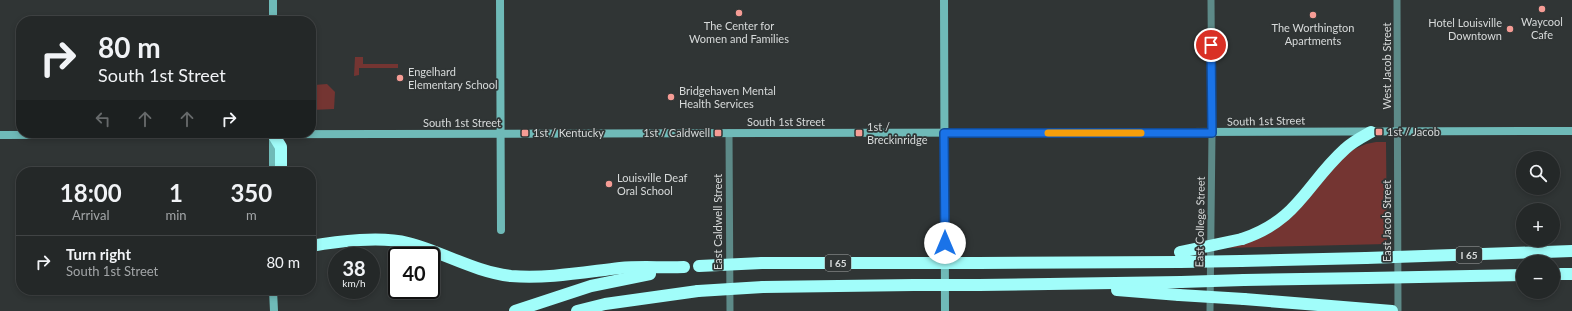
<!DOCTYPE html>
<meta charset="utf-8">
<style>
:root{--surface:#242828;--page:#303434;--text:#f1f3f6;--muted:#a3a6a8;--line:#414445}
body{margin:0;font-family:Lato,sans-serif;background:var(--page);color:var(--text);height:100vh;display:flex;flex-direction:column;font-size:15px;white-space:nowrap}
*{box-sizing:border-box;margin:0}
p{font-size:13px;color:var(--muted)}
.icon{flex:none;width:22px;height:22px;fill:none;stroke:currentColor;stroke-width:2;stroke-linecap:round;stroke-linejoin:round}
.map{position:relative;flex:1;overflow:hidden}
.side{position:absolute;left:16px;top:167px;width:300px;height:128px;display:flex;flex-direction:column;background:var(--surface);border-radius:16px;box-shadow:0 2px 6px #0003,0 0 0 1px var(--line)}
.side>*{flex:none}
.top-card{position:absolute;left:16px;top:16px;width:300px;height:122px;border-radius:16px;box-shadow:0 2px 6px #0003,0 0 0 1px var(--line);background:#242828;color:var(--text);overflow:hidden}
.tools{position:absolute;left:1516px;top:151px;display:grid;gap:8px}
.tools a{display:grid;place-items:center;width:44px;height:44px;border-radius:50%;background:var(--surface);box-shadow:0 2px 6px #0003,0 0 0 1px var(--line);font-size:20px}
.speed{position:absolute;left:328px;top:247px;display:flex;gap:8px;font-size:20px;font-weight:700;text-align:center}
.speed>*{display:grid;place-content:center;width:52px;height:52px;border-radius:50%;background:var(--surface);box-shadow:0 2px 6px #0003,0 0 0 1px var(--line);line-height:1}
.speed small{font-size:10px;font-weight:400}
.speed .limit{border:2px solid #111;border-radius:6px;background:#fff;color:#111}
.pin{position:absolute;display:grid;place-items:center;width:34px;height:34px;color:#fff;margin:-17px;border:2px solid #fff;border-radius:50%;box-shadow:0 1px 4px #0007}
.me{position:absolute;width:44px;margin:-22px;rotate:0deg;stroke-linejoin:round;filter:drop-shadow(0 0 3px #0008)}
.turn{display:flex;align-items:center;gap:14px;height:84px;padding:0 16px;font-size:18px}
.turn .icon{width:52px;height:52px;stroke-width:2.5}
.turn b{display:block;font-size:28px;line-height:34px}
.lanes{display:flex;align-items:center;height:38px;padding:0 16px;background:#0003;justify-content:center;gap:20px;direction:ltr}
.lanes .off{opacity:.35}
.eta{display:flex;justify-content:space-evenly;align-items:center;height:68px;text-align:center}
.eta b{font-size:24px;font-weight:700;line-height:28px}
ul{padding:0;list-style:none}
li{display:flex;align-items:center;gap:12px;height:52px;padding:0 16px;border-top:1px solid var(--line)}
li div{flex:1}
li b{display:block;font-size:15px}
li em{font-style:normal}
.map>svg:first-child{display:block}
.green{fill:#743532}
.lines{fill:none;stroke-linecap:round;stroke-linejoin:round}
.street{stroke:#5d8a88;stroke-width:7}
.secondary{stroke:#6fbab8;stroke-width:8}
.highway{stroke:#a1fdfa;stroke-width:12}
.highway-bridge{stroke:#a1fdfa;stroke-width:12}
.route-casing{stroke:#114b97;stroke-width:10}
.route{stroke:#1a73e8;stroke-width:7}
.slow{stroke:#f59e0b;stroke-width:7}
.poi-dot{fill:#f59c95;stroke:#303535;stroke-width:1.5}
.labels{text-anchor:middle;stroke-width:3.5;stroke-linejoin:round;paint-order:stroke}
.shield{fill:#303535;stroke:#a5a8a8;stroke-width:1}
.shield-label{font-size:10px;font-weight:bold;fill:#d7dada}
.poi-label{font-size:11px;fill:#d7dada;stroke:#303535;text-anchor:start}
.street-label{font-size:11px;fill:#d7dada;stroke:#303535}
</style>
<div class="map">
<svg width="1572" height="311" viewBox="0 0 1572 311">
<rect width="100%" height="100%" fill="#303535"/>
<!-- green -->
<g class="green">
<path d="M355,57h8v7h35v4h-39v7l-5,1z"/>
<path d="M327,84l8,8 -1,17 -23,1v-22l3,-3z"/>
<path d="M1376,142h10l1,102 -164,4 22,-4 103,-92 18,-8z"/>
</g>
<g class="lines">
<!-- street -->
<g class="street">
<path d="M1397,0l1,311"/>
<path d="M729,133l1,178"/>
<path d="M1210,311l2,-178 -1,-133"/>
</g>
<!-- secondary -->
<g class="secondary">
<path d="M273,0v21"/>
<path d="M500,0l1,230"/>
<path d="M944,0l1,311"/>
<path d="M0,135l1572,-4"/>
<path d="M273,172v-37"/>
<path d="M273,290l1,21"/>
</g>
<!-- highway -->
<g class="highway">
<path d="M273,134l8,13v25"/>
<path d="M1242,239c57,-19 64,-55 103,-90 7,-7 17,-12 26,-17"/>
<path d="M311,246c27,-5 71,-10 97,-3 35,9 67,29 103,33 36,3 74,-4 109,-8 21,-2 43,0 64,-1"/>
<path d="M1241,261l125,-3"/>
<path d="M762,263h151"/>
<path d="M978,263l202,-1"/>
<path d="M1553,274h19"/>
<path d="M1244,280l123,-2"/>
<path d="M979,285l202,-3"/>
<path d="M763,287l151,-2"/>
<path d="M1117,290l62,5"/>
<path d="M1244,299l148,12"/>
<path d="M515,311l76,-25 59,-12"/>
<path d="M577,311l28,-7 93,-13"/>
</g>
<!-- highway-bridge -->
<g class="highway-bridge">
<path d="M1180,252l62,-13"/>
<path d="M1366,258l206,-7"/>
<path d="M1180,262l61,-1"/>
<path d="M913,263h65"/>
<path d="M699,266l63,-3"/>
<path d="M1367,278l156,-3"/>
<path d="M1181,282l63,-2"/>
<path d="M914,285h65"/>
<path d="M698,291l65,-4"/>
<path d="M1179,295l65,4"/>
</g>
</g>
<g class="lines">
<defs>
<path id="route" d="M945,243l-1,-110h268l-1,-88"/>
</defs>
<!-- route casing -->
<use href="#route" class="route-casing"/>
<!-- route -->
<use href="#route" class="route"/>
<!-- slow -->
<path class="slow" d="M1048,133h93"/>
</g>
<!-- markers -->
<g class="poi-dot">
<circle cx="1542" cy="9" r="4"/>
<circle cx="739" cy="13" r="4"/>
<circle cx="1313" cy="15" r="4"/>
<circle cx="1510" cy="29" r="4"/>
<circle cx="400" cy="78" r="4"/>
<circle cx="671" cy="97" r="4"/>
<rect x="1375" y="128" width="8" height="8" rx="2"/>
<rect x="521" y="129" width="8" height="8" rx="2"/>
<rect x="714" y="129" width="8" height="8" rx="2"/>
<rect x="855" y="129" width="8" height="8" rx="2"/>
<circle cx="609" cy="184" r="4"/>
</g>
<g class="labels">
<!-- shield labels -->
<g class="shield">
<rect x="1456" y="247" width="26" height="16" rx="3"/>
<rect x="825" y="255" width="26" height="16" rx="3"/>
</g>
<g class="shield-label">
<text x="1469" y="259">I 65</text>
<text x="838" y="267">I 65</text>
</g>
<!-- poi labels -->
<g class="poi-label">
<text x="1542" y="26" text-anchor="middle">Waycool<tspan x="1542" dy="13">Cafe</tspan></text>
<text x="1502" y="27" text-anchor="end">Hotel Louisville<tspan x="1502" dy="13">Downtown</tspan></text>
<text x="739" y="30" text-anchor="middle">The Center for<tspan x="739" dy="13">Women and Families</tspan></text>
<text x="1313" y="32" text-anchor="middle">The Worthington<tspan x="1313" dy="13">Apartments</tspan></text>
<text x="408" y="76">Engelhard<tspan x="408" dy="13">Elementary School</tspan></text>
<text x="679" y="95">Bridgehaven Mental<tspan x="679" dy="13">Health Services</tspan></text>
<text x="867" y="131">1st /<tspan x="867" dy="13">Breckinridge</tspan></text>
<text x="1387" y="136">1st / Jacob</text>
<text x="533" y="137">1st / Kentucky</text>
<text x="710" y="137" text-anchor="end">1st / Caldwell</text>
<text x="617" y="182">Louisville Deaf<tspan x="617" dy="13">Oral School</tspan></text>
</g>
<!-- street labels -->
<g class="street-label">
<text transform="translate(1387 66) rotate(-90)" y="4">West Jacob Street</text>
<text transform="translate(1266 121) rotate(-1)" y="4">South 1st Street</text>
<text x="786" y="126">South 1st Street</text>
<text x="462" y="127">South 1st Street</text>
<text transform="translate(1387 221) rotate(-90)" y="4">East Jacob Street</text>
<text transform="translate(718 222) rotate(-90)" y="4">East Caldwell Street</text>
<text transform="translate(1200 222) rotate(-89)" y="4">East College Street</text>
</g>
</g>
</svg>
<div class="tools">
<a><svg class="icon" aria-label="search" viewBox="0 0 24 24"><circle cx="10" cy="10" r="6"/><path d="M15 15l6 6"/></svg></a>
<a>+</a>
<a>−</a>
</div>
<div class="speed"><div>38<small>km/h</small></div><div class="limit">40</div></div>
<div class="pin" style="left:1211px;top:45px;background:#d93025"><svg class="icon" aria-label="arrive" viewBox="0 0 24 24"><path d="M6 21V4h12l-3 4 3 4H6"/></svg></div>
<svg class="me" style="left:945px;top:243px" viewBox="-20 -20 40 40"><circle r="19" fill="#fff"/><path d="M0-13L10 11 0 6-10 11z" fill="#1a73e8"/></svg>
<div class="top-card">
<div class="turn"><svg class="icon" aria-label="right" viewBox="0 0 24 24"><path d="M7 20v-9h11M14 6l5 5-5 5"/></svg><div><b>80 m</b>South 1st Street</div></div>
<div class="lanes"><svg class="icon off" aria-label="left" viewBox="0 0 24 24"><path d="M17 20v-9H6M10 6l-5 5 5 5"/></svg><svg class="icon off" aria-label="ahead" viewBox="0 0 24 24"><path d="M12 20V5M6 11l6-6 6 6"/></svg><svg class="icon off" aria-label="ahead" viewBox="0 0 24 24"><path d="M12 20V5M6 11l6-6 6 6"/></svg><svg class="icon" aria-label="right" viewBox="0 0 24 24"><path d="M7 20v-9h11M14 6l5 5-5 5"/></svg></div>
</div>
<section class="side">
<div class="eta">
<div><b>18:00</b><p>Arrival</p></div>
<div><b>1</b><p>min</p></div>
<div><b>350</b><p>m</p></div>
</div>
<ul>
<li><svg class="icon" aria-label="right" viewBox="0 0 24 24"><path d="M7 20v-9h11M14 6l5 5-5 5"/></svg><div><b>Turn right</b><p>South 1st Street</p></div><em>80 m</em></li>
</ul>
</section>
</div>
